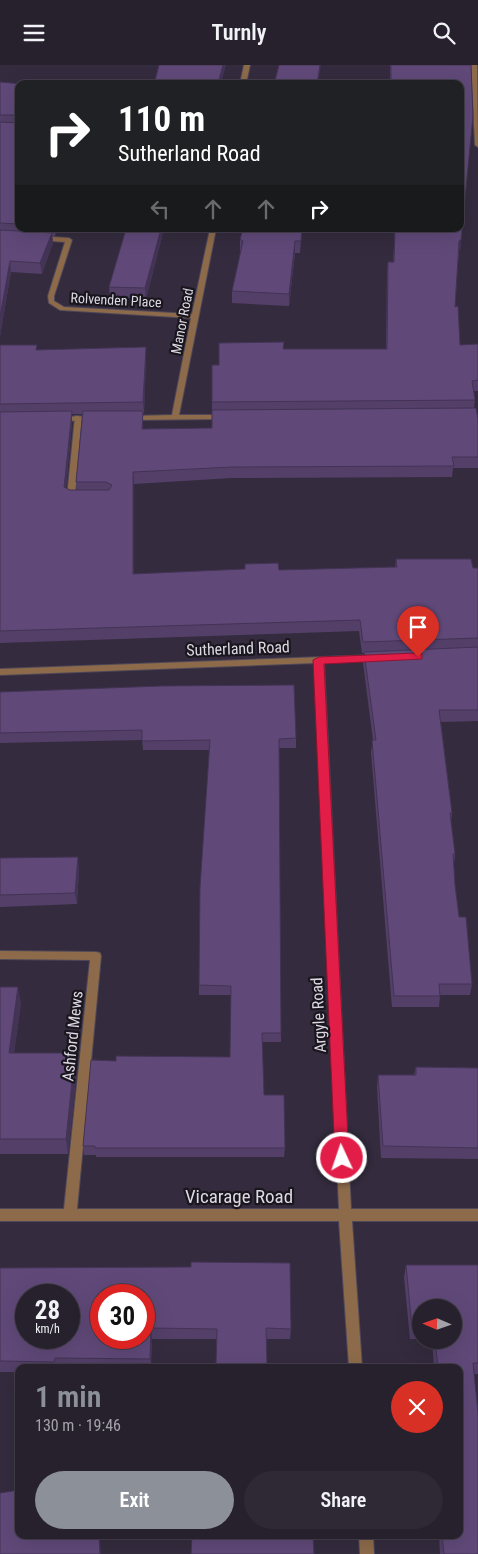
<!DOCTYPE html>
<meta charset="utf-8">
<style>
:root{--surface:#27212e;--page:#2f2936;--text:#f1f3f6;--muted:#a4a3aa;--line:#433e4a;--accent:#8c9099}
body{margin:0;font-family:"Roboto Condensed",sans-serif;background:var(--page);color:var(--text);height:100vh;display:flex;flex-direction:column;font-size:19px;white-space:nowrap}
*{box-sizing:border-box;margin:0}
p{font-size:16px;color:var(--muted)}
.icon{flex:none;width:28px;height:28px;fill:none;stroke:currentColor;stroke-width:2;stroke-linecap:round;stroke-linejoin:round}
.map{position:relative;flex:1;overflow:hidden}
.panel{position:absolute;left:15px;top:1299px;width:448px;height:175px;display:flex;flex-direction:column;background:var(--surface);border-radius:10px;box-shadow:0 5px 20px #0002,0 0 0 1px var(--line)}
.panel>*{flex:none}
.top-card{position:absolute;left:15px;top:15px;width:449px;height:152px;border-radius:10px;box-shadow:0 5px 20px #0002,0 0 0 1px var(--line);background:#202124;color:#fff;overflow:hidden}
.needle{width:32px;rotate:272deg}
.buttons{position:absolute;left:412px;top:1234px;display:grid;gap:10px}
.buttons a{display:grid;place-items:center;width:50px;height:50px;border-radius:50%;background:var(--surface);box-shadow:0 5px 20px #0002,0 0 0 1px var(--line);font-size:25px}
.speed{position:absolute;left:15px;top:1219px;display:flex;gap:10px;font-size:25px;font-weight:700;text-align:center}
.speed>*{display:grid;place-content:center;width:65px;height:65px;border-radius:50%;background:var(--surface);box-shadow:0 5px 20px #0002,0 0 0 1px var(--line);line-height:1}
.speed small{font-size:12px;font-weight:400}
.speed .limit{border:8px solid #d22;background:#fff;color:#111}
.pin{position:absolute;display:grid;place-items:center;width:42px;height:42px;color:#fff;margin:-51px -21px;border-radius:50% 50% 50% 0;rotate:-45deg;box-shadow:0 0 5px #0007}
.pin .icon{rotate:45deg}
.me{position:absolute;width:55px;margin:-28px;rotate:357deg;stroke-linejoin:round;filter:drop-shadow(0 0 4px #0008)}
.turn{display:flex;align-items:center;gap:18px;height:105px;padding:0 20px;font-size:22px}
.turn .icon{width:65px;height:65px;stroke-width:2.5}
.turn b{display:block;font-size:35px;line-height:42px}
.lanes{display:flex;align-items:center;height:48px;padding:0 20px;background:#0003;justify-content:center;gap:25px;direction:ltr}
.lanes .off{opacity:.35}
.round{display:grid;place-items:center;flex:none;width:52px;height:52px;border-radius:26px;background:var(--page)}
.headline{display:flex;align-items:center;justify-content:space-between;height:85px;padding:0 20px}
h1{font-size:30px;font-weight:600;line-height:38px;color:var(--accent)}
.action{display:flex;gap:10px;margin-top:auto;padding:10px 20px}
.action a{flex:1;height:58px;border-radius:30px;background:var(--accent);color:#fff;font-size:20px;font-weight:600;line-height:58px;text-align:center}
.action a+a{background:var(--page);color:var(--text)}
header{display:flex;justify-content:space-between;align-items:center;height:65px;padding:0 20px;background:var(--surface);font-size:22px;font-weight:600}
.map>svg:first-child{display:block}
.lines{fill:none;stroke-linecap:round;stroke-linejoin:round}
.service-casing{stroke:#4f4858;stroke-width:2}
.minor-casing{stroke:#4f4858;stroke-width:2}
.service{fill:#8d6b4a;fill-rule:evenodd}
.minor{fill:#8d6b4a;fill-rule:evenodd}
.wall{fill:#533f68;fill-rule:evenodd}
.shaded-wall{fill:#433355}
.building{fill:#604979;stroke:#433355;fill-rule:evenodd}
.route{fill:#e11d48;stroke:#92132f}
.labels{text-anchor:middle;stroke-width:4.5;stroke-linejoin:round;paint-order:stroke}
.far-street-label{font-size:14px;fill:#ddd8e3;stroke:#1a161e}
.street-label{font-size:16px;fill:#ddd8e3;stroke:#1a161e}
.near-street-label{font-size:19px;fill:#ddd8e3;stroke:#1a161e}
</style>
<header><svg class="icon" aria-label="menu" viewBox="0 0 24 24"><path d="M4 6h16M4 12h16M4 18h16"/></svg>Turnly<svg class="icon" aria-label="search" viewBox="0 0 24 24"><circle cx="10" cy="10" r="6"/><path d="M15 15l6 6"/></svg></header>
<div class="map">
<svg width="478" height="1489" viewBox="0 0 478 1489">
<rect width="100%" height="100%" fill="#342c3e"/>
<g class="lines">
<defs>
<path id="service" d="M75,351h3l4,2 -7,77 5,2 -1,2h-8l-4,-2z"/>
<g id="minor">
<path d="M244,0h6l-4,19h-6z"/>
<path d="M471,0h6l1,82 -3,-2z"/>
<path d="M210,164h6l-37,186h46l4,2 -4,2 -96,1v-4h3l40,-1 19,-97 -131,-8 -11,-7 -1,-7 17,-54 -27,-2 -3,-2 3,-2 31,2 3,2 -18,56v5l10,6 128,7z"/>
<path d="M95,351h3v4l-39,1 -4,-2 4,-2z"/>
<path d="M376,590l5,3 -2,2 -55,3 27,546h127v12h-126l10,146h-13l-10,-146h-339v-12h64l26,-249 -90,-1v-8l96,1 4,1 1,3 -24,253h262l-24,-546 -315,12v-6z"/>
<path d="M359,1470h14l1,19h-14z"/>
</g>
</defs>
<!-- service casing -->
<use href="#service" class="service-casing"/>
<!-- minor casing -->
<use href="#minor" class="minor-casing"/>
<!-- service -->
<use href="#service" class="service"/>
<!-- minor -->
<use href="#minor" class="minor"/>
</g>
<!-- wall -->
<g class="wall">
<path d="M390,0h81l-10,175 -1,11h-1l-4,56 5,38 18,-1v47h-4l1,9 -1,8 4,11v49h-25l-1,9 -220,1 -98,6v90l261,-7 1,-8 82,9v153l-37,1 11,91 -1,10 4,31 -1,11 1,20 4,32 13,67 -2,11h-30l-1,12h-47l-21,-255 2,-12 -10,-77 1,-10h-2l-3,-22 -359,12v-298l37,5 109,-3v11l-2,55h-1v16l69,-1v-63h7l65,-16h102l1,-76 1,-11h5l2,-33h65v-145h-70zM72,349h10l-6,68 1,8h-7l-4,-2 6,-66z"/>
<path d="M0,17l19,2v145h39l-3,7h-3l1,7 -11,31 -31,-2 -11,64z"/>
<path d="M126,164h38l-18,70 -36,-2 -1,-10z"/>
<path d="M243,164h59l-2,24h-5l-6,53 -57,-3v-12l9,-40h-1v-12z"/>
<path d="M0,627l296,46v10h-17l2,294h-19l2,53 21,53 -1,9h-188v-2h-12l-1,-9 33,-85 114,-4 1,-62h-32v-10l11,-235h-67l-1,-10 -142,3z"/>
<path d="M0,793l79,10 -2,36 -77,3z"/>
<path d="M0,922l21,16 -7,50h61l2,16 -9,85h-68z"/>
<path d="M416,1002l62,1v91l-97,-1 -4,-71 1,-12h36z"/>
<path d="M406,1200h72v109h-4l4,180h-38l-1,-19h20v-168h-25l-2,-27h22l-33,-33v32h-11l-6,-62z"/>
<path d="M0,1203l291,61 -1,10h-23v28h-51l1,-28h-65l-1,28h-132v5h-19z"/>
</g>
<!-- shaded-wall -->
<g class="shaded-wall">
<path d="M223,0h3l-5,19h-3z"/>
<path d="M320,0h1l-3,19h-1z"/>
<path d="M55,164h3l-3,7z"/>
<path d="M161,164h3l-18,70 -1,-11z"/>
<path d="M52,168l1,10 -11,31 -2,-11z"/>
<path d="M461,175l-1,11h-2l1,-10z"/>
<path d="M295,176v12l-6,53v-12z"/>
<path d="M10,196l1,11 -11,64v-19z"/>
<path d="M146,282v11l-2,55 -1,-11z"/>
<path d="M72,346v11l-7,76 -1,-11z"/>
<path d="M133,407l1,12v102l-1,-12z"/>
<path d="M78,792l1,11 -2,36 -2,-11z"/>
<path d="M18,922l3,16 -9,65 -3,-15z"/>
<path d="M75,988l2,16 -9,85 -2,-15z"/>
<path d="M151,1263l1,11 -2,28v-8z"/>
<path d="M99,1470h1l1,19h-1z"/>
</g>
<!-- building -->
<g class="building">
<path d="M159,0h64l-5,19h-64z"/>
<path d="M279,0h41l-3,19h-43z"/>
<path d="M391,0h80l2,51 -12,124 -2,1 -4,66 3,-1 2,39 18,-1v36l-6,1 3,19 -263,2v-37h7v-22l65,-1 -1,7h104l1,-87h6l1,-33h65v-145h-69z"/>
<path d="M0,17l22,2h-3v33l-1,-2h-18z"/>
<path d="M0,57l18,1 1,-1v102l-19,-1z"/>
<path d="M126,164h35l-16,59 -36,-1z"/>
<path d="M243,164h59l-1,12h-6l-6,53 -57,-3 11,-50 -3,-2z"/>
<path d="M0,165l52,3 -12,30 -30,-2 -10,56z"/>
<path d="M0,280h37l-1,5 110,-3 -3,55 -143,2z"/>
<path d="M476,343l2,11v38h-26l2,9 -222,1 -99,5v102l112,-5v-5l33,-1 1,7 118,-3 -1,-8h75l2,9h5v70l-115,4 -3,-22 -360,11v-219l72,-1 -8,76 6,3h39l3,-5 -6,-3h-30l7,-71h60l-1,18 70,-1v-18z"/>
<path d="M478,582v63h-39l13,103h-2l5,41h-2l2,31 4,32h7l6,67h-33l1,12h-46l-22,-256h4l-12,-88z"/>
<path d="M294,620l2,53 -17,1 2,294h-19l2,62h20l1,53h-190v-2h-12l8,-86 25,1v-5l114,1 1,-71 -32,-1 1,-98 10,-147 -68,1v-11l-142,3v-41l161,-6z"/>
<path d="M78,792l-3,36 -75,2v-37z"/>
<path d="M0,922h18l-9,66h66l-9,86h-66z"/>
<path d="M416,1002l62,1v80l-95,-2 -5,-71h38z"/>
<path d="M191,1197l99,1 1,66 -25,-1 1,39 -51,-1 1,-37 -66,-1 -1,31 -95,-1 -1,4 -54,-1v-93l191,-1zM26,1230h43v42h-43zM101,1230h43v42h-43z"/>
<path d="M406,1200h72v98h-5l5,50v141h-34l-2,-19h17v-168h-21l-3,-27h19v-33h-33v21h-9z"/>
<path d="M19,1425v45h80l1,19h-100v-61z"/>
<path d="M192,1470h121l1,19h-123z"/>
</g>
<!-- route -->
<path class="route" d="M418,588l4,1v5l-98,5 25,494 -2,5 -5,1 -5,-1 -2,-5 -22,-498 6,-3z"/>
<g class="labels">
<!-- far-street labels -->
<g class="far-street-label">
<text transform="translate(116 235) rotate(3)" y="5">Rolvenden Place</text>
<text transform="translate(182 256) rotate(-79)" y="5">Manor Road</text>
</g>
<!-- street labels -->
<g class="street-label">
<text transform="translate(238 583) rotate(-2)" y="6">Sutherland Road</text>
<text transform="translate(318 950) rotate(-93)" y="6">Argyle Road</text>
<text transform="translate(72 971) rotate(-84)" y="6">Ashford Mews</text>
</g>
<!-- near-street labels -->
<g class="near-street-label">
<text x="239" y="1138">Vicarage Road</text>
</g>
</g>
</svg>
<div class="buttons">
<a><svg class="needle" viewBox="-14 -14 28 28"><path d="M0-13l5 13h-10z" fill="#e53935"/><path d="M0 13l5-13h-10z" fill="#a4a3aa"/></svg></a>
</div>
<div class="speed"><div>28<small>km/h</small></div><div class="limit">30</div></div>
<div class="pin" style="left:418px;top:592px;background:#d93025"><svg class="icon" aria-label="arrive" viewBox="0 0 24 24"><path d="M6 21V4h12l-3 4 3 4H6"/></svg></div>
<svg class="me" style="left:342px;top:1093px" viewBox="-20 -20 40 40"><circle r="17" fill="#e11d48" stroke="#fff" stroke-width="3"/><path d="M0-11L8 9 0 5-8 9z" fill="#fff"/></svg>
<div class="top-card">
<div class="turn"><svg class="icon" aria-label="right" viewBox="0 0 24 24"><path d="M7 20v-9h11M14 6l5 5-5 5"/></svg><div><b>110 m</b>Sutherland Road</div></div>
<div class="lanes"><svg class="icon off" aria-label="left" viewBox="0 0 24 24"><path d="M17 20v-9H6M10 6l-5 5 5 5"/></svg><svg class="icon off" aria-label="ahead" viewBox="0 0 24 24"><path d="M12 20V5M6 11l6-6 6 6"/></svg><svg class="icon off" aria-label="ahead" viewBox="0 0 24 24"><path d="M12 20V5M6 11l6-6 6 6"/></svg><svg class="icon" aria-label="right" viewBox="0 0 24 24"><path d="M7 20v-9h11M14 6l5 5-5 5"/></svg></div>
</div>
<section class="panel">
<div class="headline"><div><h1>1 min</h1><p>130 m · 19:46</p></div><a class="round" style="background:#d93025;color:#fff"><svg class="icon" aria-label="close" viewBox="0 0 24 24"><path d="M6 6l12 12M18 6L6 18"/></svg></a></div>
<div class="action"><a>Exit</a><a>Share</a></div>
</section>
</div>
